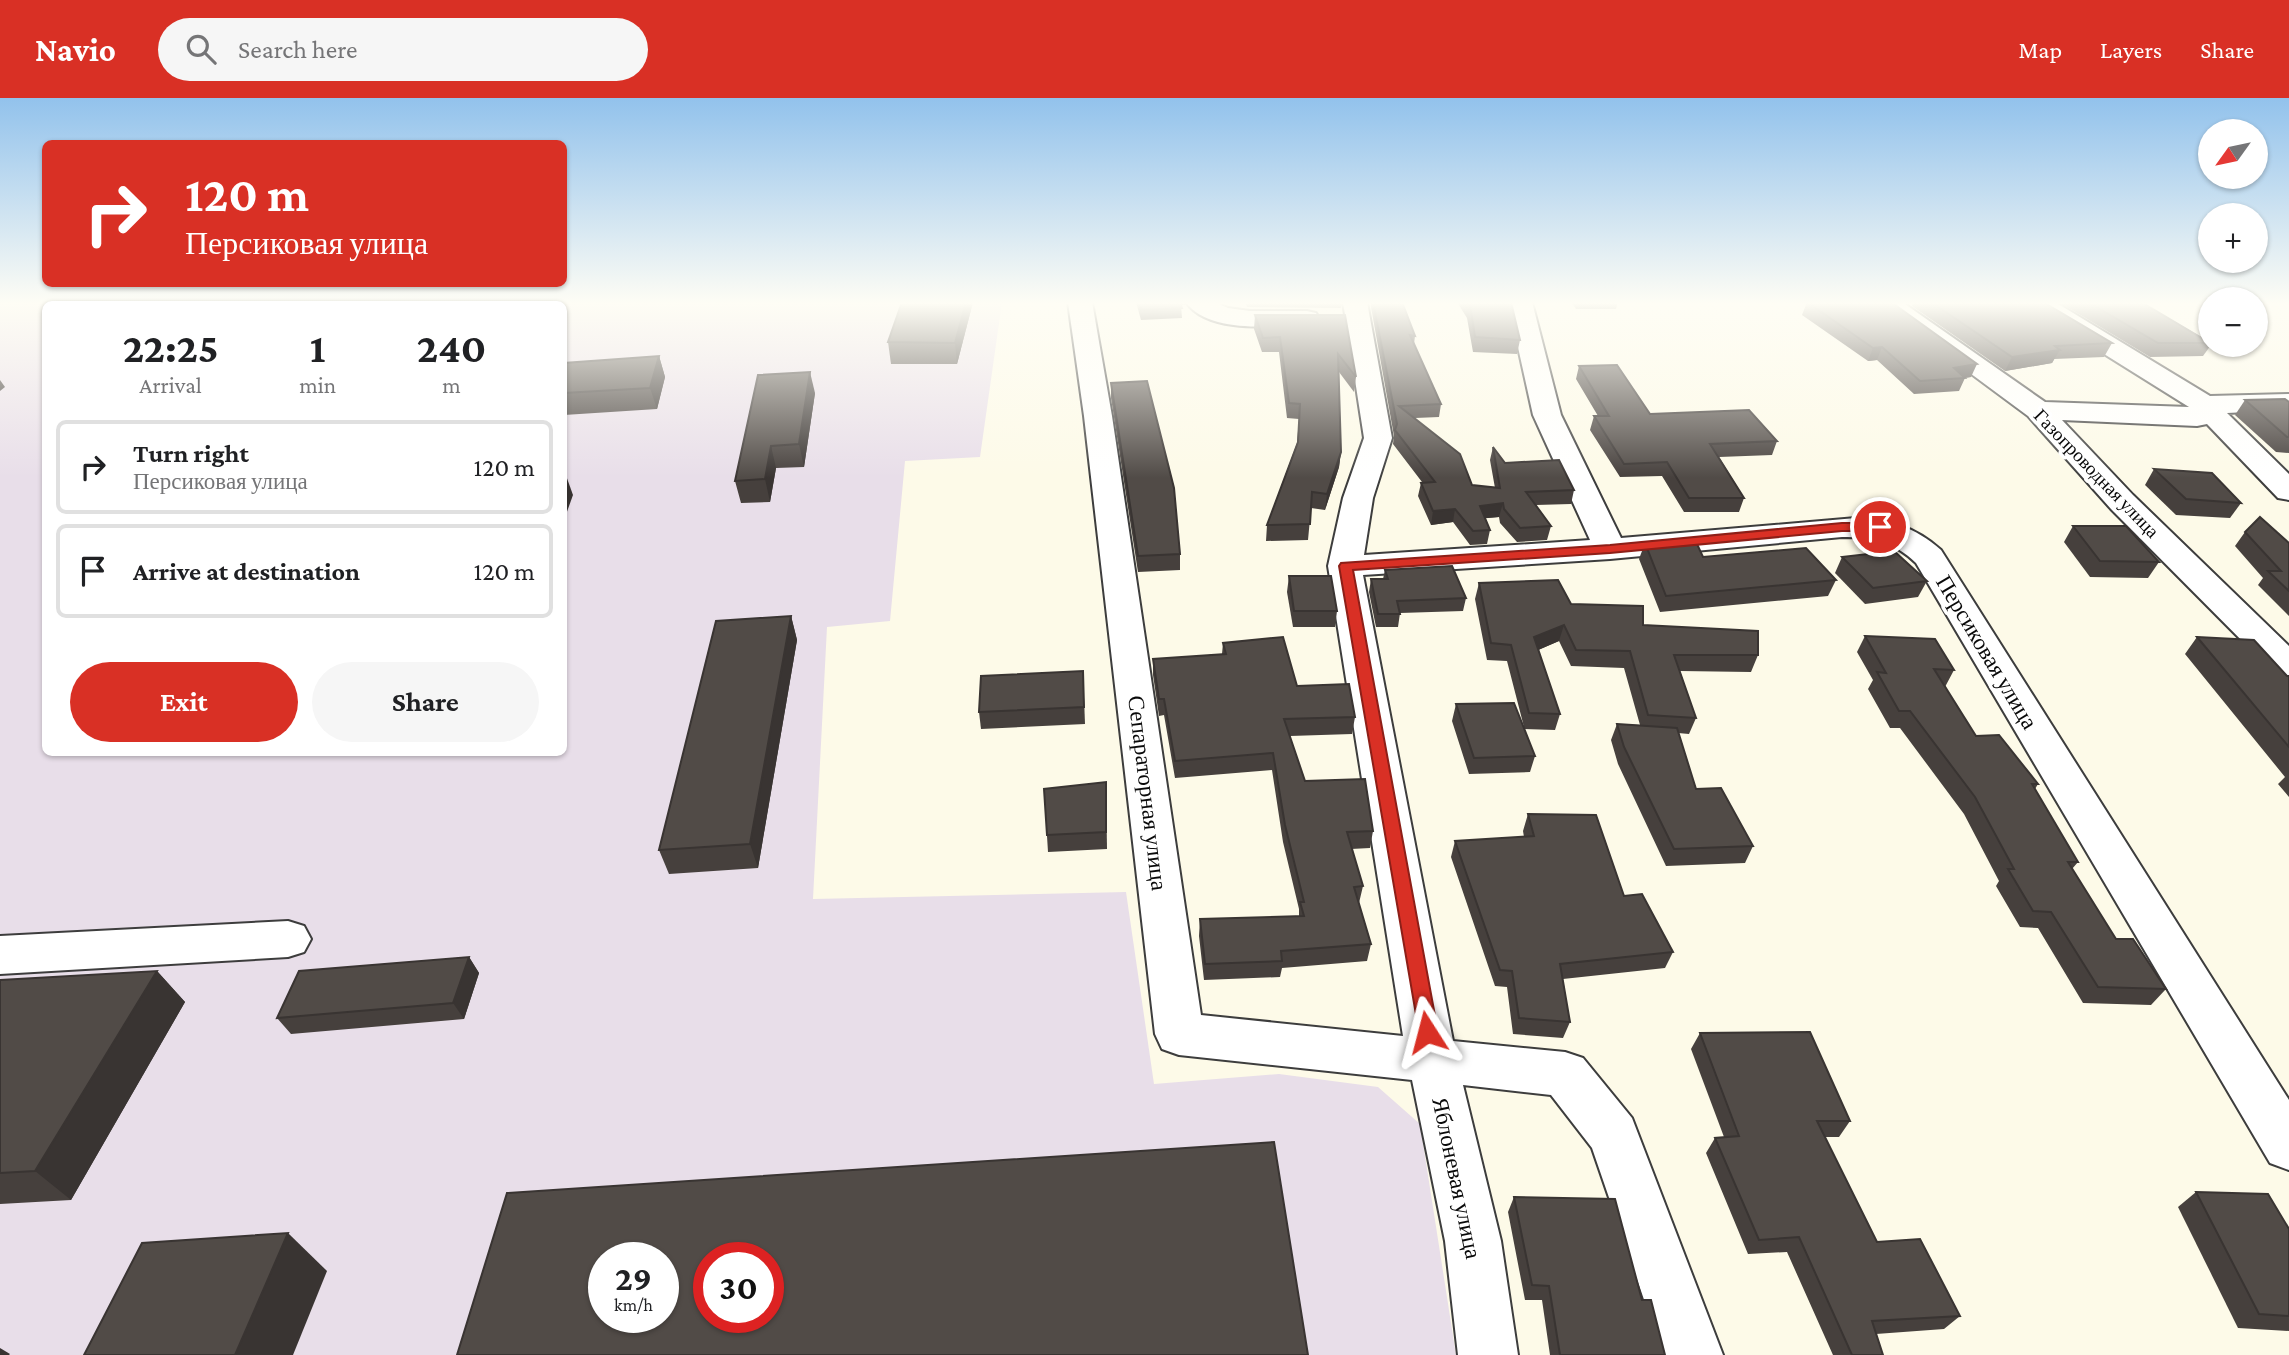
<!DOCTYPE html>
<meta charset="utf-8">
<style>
:root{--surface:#fff;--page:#f6f6f6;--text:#202124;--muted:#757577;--line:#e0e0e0;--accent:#d93025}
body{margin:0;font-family:"Crimson Pro",serif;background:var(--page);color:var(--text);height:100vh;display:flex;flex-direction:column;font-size:26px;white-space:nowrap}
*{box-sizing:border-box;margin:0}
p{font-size:23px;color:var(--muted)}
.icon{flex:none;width:38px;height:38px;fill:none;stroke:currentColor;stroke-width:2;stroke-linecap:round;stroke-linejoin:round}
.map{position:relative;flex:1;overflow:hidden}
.sheet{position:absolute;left:42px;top:203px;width:525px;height:455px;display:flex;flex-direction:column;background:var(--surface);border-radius:10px;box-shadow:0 2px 5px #0004}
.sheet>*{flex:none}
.banner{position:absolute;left:42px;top:42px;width:525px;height:147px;border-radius:10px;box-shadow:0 2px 5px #0004;background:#d93025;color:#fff;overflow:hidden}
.needle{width:46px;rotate:237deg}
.fabs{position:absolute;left:2198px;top:21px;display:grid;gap:14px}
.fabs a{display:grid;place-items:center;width:70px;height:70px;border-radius:50%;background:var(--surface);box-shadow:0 2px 5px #0004;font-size:35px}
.speed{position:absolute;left:588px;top:1144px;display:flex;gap:14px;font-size:35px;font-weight:700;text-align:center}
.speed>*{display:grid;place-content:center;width:91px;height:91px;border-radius:50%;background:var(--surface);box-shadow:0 2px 5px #0004;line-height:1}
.speed small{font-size:18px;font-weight:400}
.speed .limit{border:10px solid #d22;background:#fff;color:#111}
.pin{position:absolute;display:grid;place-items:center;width:60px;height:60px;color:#fff;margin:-30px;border:4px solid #fff;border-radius:50%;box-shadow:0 2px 7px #0007}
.me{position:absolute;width:77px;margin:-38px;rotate:351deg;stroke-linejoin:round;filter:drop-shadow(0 0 5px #0008)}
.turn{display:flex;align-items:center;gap:24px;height:147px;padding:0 28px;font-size:32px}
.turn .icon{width:91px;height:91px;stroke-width:2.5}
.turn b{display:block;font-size:49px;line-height:60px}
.eta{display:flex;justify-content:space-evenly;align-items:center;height:119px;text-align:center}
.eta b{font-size:42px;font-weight:700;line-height:49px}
.action{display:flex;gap:14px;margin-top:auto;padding:14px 28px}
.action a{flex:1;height:80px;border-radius:42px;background:var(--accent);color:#fff;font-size:28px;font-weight:700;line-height:80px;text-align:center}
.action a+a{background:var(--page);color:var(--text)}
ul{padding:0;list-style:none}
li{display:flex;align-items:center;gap:21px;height:94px;margin:0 14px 10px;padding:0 14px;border:4px solid var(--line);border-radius:10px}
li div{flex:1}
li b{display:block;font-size:26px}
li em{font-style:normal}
header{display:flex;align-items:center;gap:42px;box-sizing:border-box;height:98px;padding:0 35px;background:var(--accent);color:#fff}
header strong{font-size:33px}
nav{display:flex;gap:38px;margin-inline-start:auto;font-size:24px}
.search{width:490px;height:63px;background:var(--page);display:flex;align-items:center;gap:18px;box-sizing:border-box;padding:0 24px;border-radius:38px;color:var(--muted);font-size:26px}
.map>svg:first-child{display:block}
.industrial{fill:#e8dee9;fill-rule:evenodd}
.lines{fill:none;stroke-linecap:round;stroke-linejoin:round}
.minor-casing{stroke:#3d3d3d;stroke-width:4}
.minor{fill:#fff;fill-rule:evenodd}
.wall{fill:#46403d}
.shaded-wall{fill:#393432}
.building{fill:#514b47;stroke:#393432;stroke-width:2;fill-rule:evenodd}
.route{fill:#d93025;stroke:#8d1f18;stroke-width:2}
.labels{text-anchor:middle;stroke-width:7;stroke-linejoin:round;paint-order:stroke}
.far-street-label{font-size:19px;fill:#0a0a0a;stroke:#fff}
.street-label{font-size:23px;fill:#0a0a0a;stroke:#fff}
</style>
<header>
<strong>Navio</strong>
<div class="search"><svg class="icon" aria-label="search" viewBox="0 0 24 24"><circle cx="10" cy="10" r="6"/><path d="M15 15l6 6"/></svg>Search here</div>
<nav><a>Map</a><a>Layers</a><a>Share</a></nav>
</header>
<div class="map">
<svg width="2289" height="1257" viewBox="0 0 2289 1257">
<rect width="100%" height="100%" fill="#fdfae8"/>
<!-- industrial -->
<path class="industrial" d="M0,204h1002l-22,155 -75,4 -15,160 -63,6 -14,272 313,-7 28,192 125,-10 99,13 42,37 36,231h-1456zM46,206h518v448h-518zM604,1160h59v60h-59zM709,1160h59v60h-59z"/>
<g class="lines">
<defs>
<g id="minor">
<path d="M1068,204h24l20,114 89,599 202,21 -75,-470 15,-68 21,-60 -21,-136h24l25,136 -19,60 -9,57 226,-15 -57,-125 -25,-113h24l29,113 60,123 235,-20c33,1 59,9 85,32l348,550v70l-19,-7 -354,-600c-23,-22 -43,-26 -74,-26l-232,22 -247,16 90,466 112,11 18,6 49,60 91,237h-60l-71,-207 -41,-53 -88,-10 38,156 17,114h-60l-13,-114 -33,-161 -233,-25 -17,-6 -7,-15 -71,-618z"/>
<path d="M1186,204h28l14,6 22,3h57l9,2 3,5 -3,5 -9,2c-34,1 -99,9 -121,-23z"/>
<path d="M1874,204h28l143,100 144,5 -160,-100 -3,-5h29l155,94 79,-2v16l-62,3 62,61v26l-11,-2 -71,-74 -10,2 -135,-6 71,75 156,151v33l-13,-4 -165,-166 -83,-93z"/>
<path d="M288,823l16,5 7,13 -7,13 -16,5 -288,17v-38z"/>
</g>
</defs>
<!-- minor casing -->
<use href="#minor" class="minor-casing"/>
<!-- minor -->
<use href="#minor" class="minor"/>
</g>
<!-- wall -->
<g class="wall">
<path d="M973,204l-16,62h-66l-3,-22z"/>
<path d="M1136,204h49v3h-4l1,13 -41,2z"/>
<path d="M1245,204h97l-1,6 -94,-1z"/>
<path d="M1371,204h31l13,34 -1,8 27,60 -2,13 -24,1 57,67 23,3 -5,-28 3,-13 12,16 69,27 -3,14 -35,1 15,21 -4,14 -30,2 -17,-19 -1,-6 -14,1 5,12 -3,14 -17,1 -17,-23 -22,3 -13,-29 3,-13 1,-1 -29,-38 1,-8 -23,-129z"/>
<path d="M1457,204h54l9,38 -3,14 -44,-2 -6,-34z"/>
<path d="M1571,204h47l-2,7h-40z"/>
<path d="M1807,204l164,75 -6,1 -6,13 -45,3 -37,-34 -9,1 -66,-46z"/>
<path d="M1914,204h129l69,41 -8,14 -50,2 -2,4 -47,8 -93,-65z"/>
<path d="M2059,204h82l69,40 1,3 -8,11 -53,1z"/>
<path d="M1255,217h90l11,62 -2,15 -15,-20 2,80 -2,15 -14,43 -14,-2 -3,32 -42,1 1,-16 30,-82 2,-24 -12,-1 -8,-66h-17l-8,-23z"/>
<path d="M659,258l6,21 -8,32 -93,6v-52z"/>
<path d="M1579,268l71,48 127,27 -5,14 -53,2 25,41 -5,14h-55l-22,-36 -42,1 -30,-47 4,-14h4l-22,-37z"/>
<path d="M1111,285l69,171v16l-42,2 -27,-174z"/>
<path d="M815,295l-11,74 -28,1 -6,34 -29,1 -6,-22z"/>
<path d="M2245,302l44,2v51l-13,-1 -41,-37z"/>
<path d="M2154,371l87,34 -11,15 -54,-3 -31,-30z"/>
<path d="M2073,428l86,36 -11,16 -58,-1 -26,-35z"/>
<path d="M2245,434l44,11v73l-31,-31 5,-7 -28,-32z"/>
<path d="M1645,445l58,14 133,23 -8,16 -168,16 -21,-53z"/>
<path d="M1842,459l85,24 -9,16 -53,7 -30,-31z"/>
<path d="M1385,472l81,28 -3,13 -63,2 -2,14h-22l-7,-35 2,-13h12z"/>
<path d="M1289,478l48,35 -2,16h-42l-6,-35z"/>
<path d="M1479,485l92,21 72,21 115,30 -7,17 -71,-1 16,47 -7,16 -11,-1 18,56 57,57 -8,17 -79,3 -48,-102 -7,-24 6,-16 23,1 -16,-57 -53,-2 -12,-25 -21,9 22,64 -5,16 -31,-1 11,27 -5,16 -61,2 -17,-53 4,-17 68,23 -17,-66 -20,-1 -12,-61z"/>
<path d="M791,518l6,24 -39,228 -89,6 -10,-24z"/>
<path d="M1865,538l89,34 -9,17 31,49 62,48 -3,5 43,73 -6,7 44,70 50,50 -15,16 -68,-2 -45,-75 -18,-1 -24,-41 3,-5 -35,-67 -64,-86h-10l-22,-39 5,-9 -16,-28z"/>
<path d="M2197,539l92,39v121l-11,-13 7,-7 -100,-123z"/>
<path d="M1223,545l74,43 58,31 -3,17 -62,2 15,45 68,50 -3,17 -19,1 12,37 -4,17 12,41 -4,17 -85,7 -2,9 -76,3 -5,-44 1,-17 99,-3v-7l-16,-67 -11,-72 -97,8 -11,-63 -5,1 -6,-41v-16l69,-5z"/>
<path d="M1083,573l2,53 -104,5 -2,-17z"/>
<path d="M1106,684l1,67 -59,3 -4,-63z"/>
<path d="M1528,716l96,82 49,56 -8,16 -102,11 7,43 -7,16 -50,-4 -6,-47 -12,-1 -44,-129 4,-16 69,-4 -1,-6z"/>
<path d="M469,859l10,16 -15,46 -173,15 -14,-16z"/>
<path d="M157,873l28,31 -114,198 -71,4v-224z"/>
<path d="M1700,935l150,88 -11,16h-14l52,105 83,74 -16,13 -68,5 7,21h-50l-46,-103 -39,2 -42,-101 9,-15 9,-1 -33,-88z"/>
<path d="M2196,1094l93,37v102l-51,-3 -60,-121z"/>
<path d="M1514,1099l128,103 23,55h-115l-8,-55h-17l-17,-88z"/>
</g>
<!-- shaded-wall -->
<g class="shaded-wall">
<path d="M966,204h7l-16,62 -2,-21z"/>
<path d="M1882,249l-5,13 -9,1 5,-13z"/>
<path d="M2060,252l-8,13 -47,8 7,-14z"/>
<path d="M659,258l6,21 -8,32 -7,-21z"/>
<path d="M1977,266l-6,13 -9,1 -8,-10z"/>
<path d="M810,274l5,21 -11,74 -5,-23z"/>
<path d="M0,282l5,7 -5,4z"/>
<path d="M771,348l5,22 -6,34 -5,-23z"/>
<path d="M1341,354l-2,15 -14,43 2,-16z"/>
<path d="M564,372l9,25 -9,25z"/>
<path d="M1503,405l-4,14 -22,2 3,-13z"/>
<path d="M1455,411l-2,13 -22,3 2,-14z"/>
<path d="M791,518l6,24 -39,228 -8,-24z"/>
<path d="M1564,527l-5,16 -30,13 5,-17z"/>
<path d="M469,859l10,16 -15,46 -11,-16z"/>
<path d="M157,873l28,31 -114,198 -36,-29z"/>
<path d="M288,1135l39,38 -34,84h-58z"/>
<path d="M0,1250l10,6 -1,1h-9z"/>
</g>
<!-- building -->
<g class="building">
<path d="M902,204h64l-11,41 -67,-1z"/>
<path d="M1139,204h41l2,6 -41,2z"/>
<path d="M1373,204h29l13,34 -5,-1 31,69 -42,2 61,48 12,31 28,3 -7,-41 12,16 54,-3 15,30 -48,2 25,34 -31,2 -16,-19 -1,-6 -23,3 10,24 -17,1 -18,-22 -22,2 -12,-28 14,-1 -40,-52 2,-6z"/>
<path d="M1468,204h43l9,38 -45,-3 -5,-33z"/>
<path d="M1807,204h84l86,62 -23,4 11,10 -45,3 -38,-34 -9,1z"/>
<path d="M1931,204h112l69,41 -57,3 5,4 -48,7z"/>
<path d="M2088,204h53l69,41h-52z"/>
<path d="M1255,217h90l11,62 -18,-23 3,98 -14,42 -15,-2 -2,32 -43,1 31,-83 2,-38 -11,-1 -9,-66 -17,1z"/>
<path d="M659,258l-9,32 -86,5v-30z"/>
<path d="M1617,267l33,49 99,-4 28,31 -67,3 34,54h-55l-22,-36 -43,2 -30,-48h15l-30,-50z"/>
<path d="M810,274l-11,72 -28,2 -6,33 -30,2 23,-106z"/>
<path d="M1147,283l27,107 6,66 -42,2 -27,-173z"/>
<path d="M2285,301l4,3v35h-2l-42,-37z"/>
<path d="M2154,371l58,4 29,30 -55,-4z"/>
<path d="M2260,419l29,26v48l-21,-20h13l-36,-39z"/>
<path d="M2073,428h53l33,36 -59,-1z"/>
<path d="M1645,445l52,1 6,13 103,-9 30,32 -170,16z"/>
<path d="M1894,453l33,30 -54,7 -31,-31z"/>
<path d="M1452,468l14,32 -69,3 3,13h-22l-7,-35h17l-3,-9z"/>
<path d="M1289,478h42l6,35h-43z"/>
<path d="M1558,482l13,24 72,2v19l115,6v24h-84l22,63 -48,-3 -18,-64 -54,-1 -12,-25 -30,12 26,77 -31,-1 -18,-68 -20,-2 -12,-60z"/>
<path d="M791,518l-41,228 -91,6 57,-229z"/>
<path d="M1865,538l70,3 19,31 -20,-1 42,67 23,-1 39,49h-6l46,78h-10l48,77h17l33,50 -68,-2 -47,-75 -18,-1 -25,-42h6l-39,-72 -65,-86h-11l-22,-39 9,1z"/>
<path d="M1283,539l14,49 52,-2 6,33 -71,2 21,62 60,-2 8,52 -26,1 16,54 -9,1 17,57 -90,7 1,10 -77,3 -5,-45 104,-3 -4,-14h4l-19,-77 -12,-72 -98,8 -11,-62h-5l-6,-40 73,-5 -3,-11z"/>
<path d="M2197,539l57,3 33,36h2v71z"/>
<path d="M1083,573l1,36 -105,5 2,-36z"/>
<path d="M1514,605l21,53 -61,2 -18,-54z"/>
<path d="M1617,626l60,4 19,61 25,-1 32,58 -79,3 -50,-102z"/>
<path d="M1106,684v50l-59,3 -3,-46z"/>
<path d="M1528,716l68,1 28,81 18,-2 31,58 -113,12 10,58 -51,-4 -7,-47 -12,-1 -45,-129 79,-5z"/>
<path d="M469,859l-16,46 -176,15 22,-47z"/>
<path d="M157,873l-122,200 -35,2v-193z"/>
<path d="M1810,934l40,89h-33l60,121 43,-3 40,77 -88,5 11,34h-31l-53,-118 -40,3 -44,-102 24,-2 -39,-103z"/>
<path d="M1274,1044l34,213h-851l50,-162zM604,1160h59v60h-59zM709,1160h59v60h-59z"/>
<path d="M2196,1094l72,2 21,35v87l-30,-2z"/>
<path d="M1514,1099l101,2 27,101h9l14,55h-105l-11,-69 -17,-1z"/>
<path d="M288,1135l-53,122h-151l58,-112z"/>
</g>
<!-- sky -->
<linearGradient id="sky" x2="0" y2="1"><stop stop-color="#92c2ec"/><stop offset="0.54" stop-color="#fefdf5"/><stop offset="1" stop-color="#fefdf5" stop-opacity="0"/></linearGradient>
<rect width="2289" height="380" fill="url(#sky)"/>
<!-- route -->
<path class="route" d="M1842,425h38l7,4 -7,4h-38l-232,22 -257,17 85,462 -3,6 -8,2 -7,-2 -81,-472 2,-3 269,-18z"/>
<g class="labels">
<!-- far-street labels -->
<g class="far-street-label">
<text transform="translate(2097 375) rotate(46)" y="7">Газопроводная улица</text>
</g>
<!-- street labels -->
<g class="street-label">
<text transform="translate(1987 554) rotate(59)" y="8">Персиковая улица</text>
<text transform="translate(1148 695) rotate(83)" y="8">Сепараторная улица</text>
<text transform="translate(1457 1080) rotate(78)" y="8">Яблоневая улица</text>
</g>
</g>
</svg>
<div class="fabs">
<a><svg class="needle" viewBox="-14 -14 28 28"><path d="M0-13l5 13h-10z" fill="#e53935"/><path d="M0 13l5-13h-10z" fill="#757577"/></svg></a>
<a>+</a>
<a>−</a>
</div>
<div class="speed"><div>29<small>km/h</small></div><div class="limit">30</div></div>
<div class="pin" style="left:1880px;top:429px;background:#d93025"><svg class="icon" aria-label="arrive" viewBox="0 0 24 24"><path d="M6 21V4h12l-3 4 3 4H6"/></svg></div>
<svg class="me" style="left:1427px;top:934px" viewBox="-20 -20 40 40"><path d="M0-17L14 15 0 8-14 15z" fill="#d93025" stroke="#fff" stroke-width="4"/></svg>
<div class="banner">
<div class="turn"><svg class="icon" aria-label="right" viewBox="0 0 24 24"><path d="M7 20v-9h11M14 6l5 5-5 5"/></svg><div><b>120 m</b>Персиковая улица</div></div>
</div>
<section class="sheet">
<div class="eta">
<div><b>22:25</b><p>Arrival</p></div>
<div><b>1</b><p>min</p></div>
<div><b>240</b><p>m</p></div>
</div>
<ul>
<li><svg class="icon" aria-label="right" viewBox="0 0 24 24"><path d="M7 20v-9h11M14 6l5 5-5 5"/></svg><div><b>Turn right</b><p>Персиковая улица</p></div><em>120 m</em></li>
<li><svg class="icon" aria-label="arrive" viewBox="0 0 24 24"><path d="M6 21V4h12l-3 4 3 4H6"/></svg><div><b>Arrive at destination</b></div><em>120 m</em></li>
</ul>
<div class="action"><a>Exit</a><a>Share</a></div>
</section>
</div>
